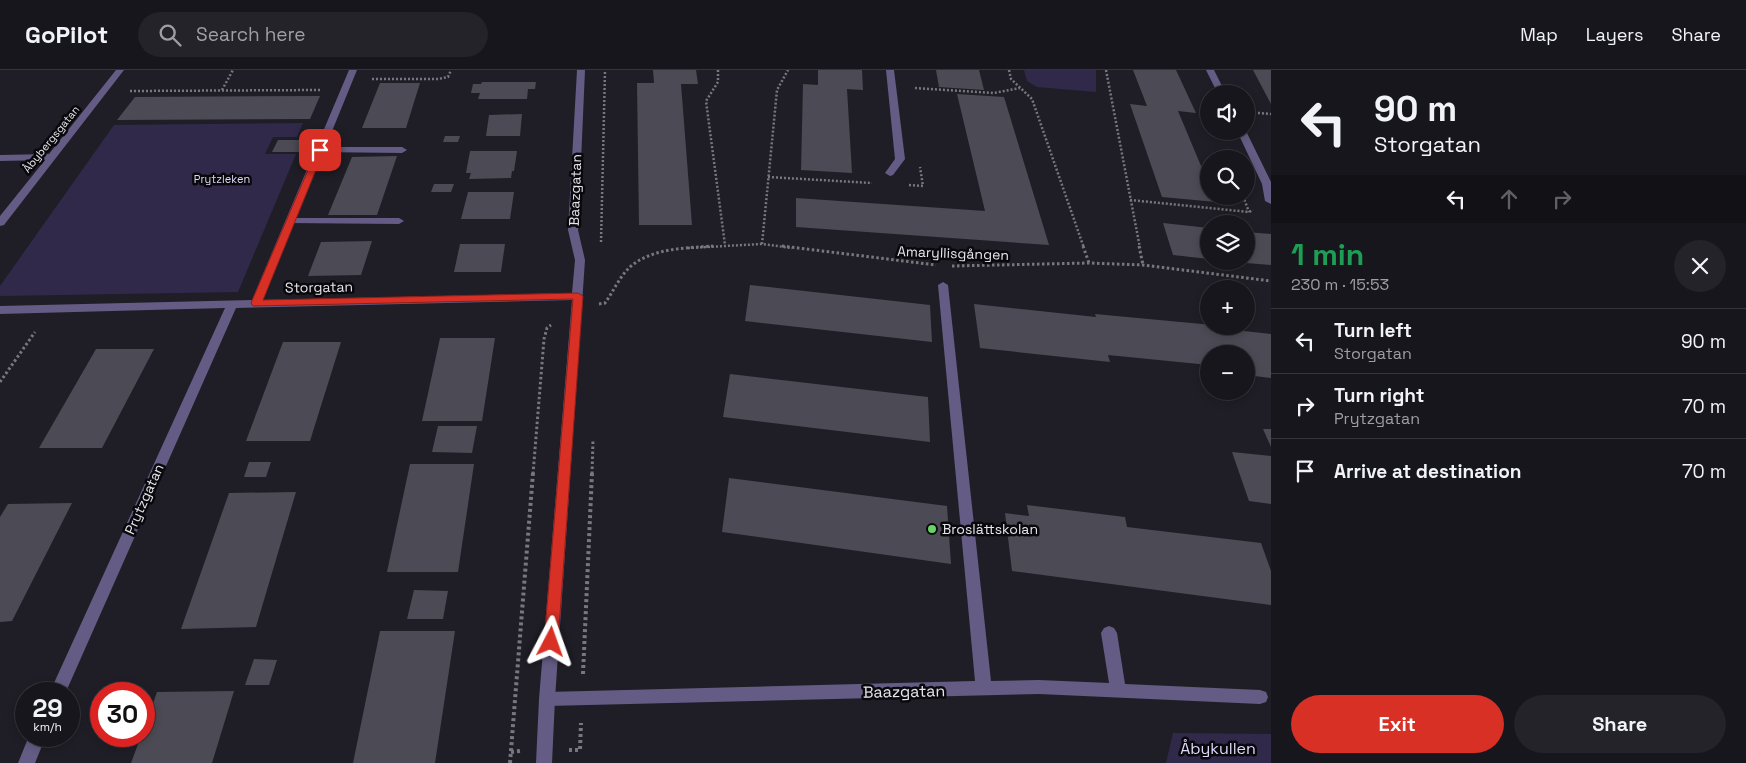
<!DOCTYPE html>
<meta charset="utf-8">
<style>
:root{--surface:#17161c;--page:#242329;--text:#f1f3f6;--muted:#9e9fa3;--line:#36353b;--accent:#d93025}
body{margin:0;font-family:"Space Grotesk",sans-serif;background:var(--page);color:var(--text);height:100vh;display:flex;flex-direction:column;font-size:19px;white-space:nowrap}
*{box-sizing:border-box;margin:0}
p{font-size:16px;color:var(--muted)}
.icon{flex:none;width:28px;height:28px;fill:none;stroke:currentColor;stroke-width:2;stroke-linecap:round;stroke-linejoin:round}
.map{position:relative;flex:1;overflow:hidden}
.details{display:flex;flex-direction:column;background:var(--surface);width:475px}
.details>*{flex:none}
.guide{background:#17161c;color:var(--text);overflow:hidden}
.buttons{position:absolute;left:1200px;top:15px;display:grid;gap:10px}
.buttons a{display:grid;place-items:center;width:55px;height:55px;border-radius:50%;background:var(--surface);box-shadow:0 2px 8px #0003,0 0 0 1px var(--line);font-size:25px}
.speed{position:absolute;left:15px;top:612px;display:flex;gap:10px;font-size:25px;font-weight:700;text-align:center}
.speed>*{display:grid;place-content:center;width:65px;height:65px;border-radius:50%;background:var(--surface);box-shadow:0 2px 8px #0003,0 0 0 1px var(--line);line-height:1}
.speed small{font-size:12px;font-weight:400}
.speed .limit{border:8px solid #d22;background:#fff;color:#111}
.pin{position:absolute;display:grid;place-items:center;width:42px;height:42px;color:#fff;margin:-21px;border-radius:10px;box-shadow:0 2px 8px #0006}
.me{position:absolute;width:55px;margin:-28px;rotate:4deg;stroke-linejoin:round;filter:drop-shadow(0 0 4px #0008)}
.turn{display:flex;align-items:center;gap:18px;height:105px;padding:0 20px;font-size:22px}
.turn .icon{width:65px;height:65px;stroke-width:2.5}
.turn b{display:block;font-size:35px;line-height:42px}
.lanes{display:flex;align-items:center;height:48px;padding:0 20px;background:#0003;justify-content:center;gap:25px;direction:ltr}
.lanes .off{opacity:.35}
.round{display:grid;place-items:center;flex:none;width:52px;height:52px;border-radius:26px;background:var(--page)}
.head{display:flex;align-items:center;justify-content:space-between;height:85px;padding:0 20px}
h1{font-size:30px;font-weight:800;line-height:38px;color:#1e9e55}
.cta{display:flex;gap:10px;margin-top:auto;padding:10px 20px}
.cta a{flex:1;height:58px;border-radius:30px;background:var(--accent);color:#fff;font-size:20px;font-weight:800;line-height:58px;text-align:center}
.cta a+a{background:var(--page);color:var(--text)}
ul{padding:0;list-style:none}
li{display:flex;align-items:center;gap:15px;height:65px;padding:0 20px;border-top:1px solid var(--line)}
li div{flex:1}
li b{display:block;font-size:19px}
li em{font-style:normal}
header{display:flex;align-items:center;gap:30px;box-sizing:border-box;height:70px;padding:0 25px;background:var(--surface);border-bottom:1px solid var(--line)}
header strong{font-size:24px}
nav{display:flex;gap:28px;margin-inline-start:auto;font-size:18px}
.search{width:350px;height:45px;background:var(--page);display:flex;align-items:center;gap:12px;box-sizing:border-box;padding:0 18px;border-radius:28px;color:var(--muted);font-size:19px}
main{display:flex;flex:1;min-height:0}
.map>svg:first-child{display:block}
.green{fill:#30294a}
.building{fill:#4c4a54}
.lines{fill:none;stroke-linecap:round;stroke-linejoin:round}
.path-far2{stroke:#78777e;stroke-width:2.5;stroke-dasharray:2 2;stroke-linecap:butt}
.path-far1{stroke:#78777e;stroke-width:3;stroke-dasharray:2.5 2.5;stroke-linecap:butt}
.path{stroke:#78777e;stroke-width:4;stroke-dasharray:3 3;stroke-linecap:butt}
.lane{fill:#645c84;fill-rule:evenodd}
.street{fill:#645c84;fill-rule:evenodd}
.route{fill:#d93025;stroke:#8d1f18}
.poi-dot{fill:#68d465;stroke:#09080c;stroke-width:2}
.labels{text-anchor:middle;stroke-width:5;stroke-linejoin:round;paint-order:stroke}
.far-street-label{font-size:11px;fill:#e6e5eb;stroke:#09080c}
.far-park-label{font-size:11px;fill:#ded9fa;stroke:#09080c}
.street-label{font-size:14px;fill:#e6e5eb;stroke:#09080c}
.poi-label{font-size:14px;fill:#e6e5eb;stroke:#09080c;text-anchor:start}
.near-street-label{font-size:16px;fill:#e6e5eb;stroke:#09080c}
.near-park-label{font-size:16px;fill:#ded9fa;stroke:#09080c}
</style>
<header>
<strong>GoPilot</strong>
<div class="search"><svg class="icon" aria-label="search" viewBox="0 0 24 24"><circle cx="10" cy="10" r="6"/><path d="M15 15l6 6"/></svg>Search here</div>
<nav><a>Map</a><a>Layers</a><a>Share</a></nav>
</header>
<main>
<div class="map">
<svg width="1271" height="693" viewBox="0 0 1271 693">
<rect width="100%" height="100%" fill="#1f1e26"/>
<!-- green -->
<g class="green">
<path d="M1024,0h72v22l-59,-5 -10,-6z"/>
<path d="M303,53l-6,14h-24l-8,17h31l-58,138 -238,4v-10l114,-161z"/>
<path d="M1173,663l98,1v29h-105z"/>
</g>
<!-- building -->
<g class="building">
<path d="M653,0h43l2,14h-17l11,141h-53l-2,-142h17z"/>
<path d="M818,0h44l1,20 -16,-1 5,84 -51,-3 2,-86 15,1z"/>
<path d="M936,0h43l5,20 -45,-3z"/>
<path d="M1133,0h43l20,43 -18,-2 31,74v11h5l2,6 -54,-5 -32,-93 17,2z"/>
<path d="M1253,0h18v34z"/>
<path d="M482,12h54l-1,7h-7l-1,10h-49l2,-6h-9l2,-9h8z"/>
<path d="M380,13h40l-14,45h-44z"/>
<path d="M957,24l47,3 45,148 -253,-18v-29l189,13z"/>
<path d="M320,26l-10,23 -193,1 18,-23z"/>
<path d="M522,44l-2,22h-34l3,-21z"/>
<path d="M445,66h15l-2,6h-15z"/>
<path d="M278,70h28l-5,12h-29z"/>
<path d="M470,81h47l-3,20h-2l-1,7 -42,1 2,-6h-5z"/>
<path d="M397,86l-20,59h-49l24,-58z"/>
<path d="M434,114h20l-3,8h-20z"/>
<path d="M468,122h46l-4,27h-49z"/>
<path d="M1163,153l46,5v31l-36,-4z"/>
<path d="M1246,162l25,2v31l-25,-2z"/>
<path d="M372,171l-11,34 -53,1 13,-34z"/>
<path d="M460,174h45l-4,28h-47z"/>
<path d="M750,215l180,20 2,37 -187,-21z"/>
<path d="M974,234l122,13 -1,-3 139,13 1,3 36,4v44l-17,-2 -3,-6 -5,-1v-15h-37v11l-101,-10 2,7 -130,-14z"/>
<path d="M440,268h55l-13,83h-60z"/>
<path d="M283,272h58l-31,99h-64z"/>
<path d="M96,279h58l-52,99h-63z"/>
<path d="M730,304l198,23 2,45 -207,-25z"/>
<path d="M438,356h39l-5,27 -40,-1z"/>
<path d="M1263,359h8v18z"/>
<path d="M1232,382l39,4v48l-22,-3z"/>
<path d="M249,392h22l-5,15h-22z"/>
<path d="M410,394h64l-16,108h-71z"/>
<path d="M729,408l218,28 4,58 -229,-32z"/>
<path d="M296,422l-40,135 -75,2 48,-136z"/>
<path d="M72,433l-60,118 -12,1v-105l8,-13z"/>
<path d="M1027,435l98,12 2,10 134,16 10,28v34l-259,-34 -7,-58 24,3z"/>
<path d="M414,520l34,1 -5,28h-36z"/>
<path d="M380,561h75l-20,132h-82z"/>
<path d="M254,589l23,1 -8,25h-24z"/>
<path d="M234,621l-22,72h-81l10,-27h3v-7l13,-37z"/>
</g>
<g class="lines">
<!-- path-far2 -->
<g class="path-far2">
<path d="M718,0v12l-12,19 19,144"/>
<path d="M1009,0l2,9 21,20 52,149"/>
<path d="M1106,0l34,178"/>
<path d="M372,9h66l10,-2 3,-7"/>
<path d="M915,18l79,5 26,-5"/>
<path d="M222,20l11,-20"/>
<path d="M130,21l191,-1"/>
<path d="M1246,42l25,2"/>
<path d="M768,107l104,6"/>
<path d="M909,115l14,1 -3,-19"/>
<path d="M1243,126l6,16"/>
<path d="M1130,130l119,12 4,-2"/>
<path d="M601,172l4,-172"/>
<path d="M762,174l15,-154 11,-20"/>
<path d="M688,178l74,-4 30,4"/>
</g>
<!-- path-far1 -->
<g class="path-far1">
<path d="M782,176l154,19"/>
<path d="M1083,176l6,17"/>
<path d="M1139,176l4,19"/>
<path d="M952,196l137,-3 54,2 128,16"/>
<path d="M599,234l6,-1c8,-11 15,-27 25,-36 21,-19 57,-19 83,-21"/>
<path d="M0,312l35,-50"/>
<path d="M533,404l11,-135 3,-11 4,-3"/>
<path d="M592,404l1,-34"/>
</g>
<!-- path -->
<g class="path">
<path d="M583,604l9,-201"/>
<path d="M569,680h11l1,-27"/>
<path d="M511,682l9,-1"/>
<path d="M510,693l23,-290"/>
</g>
<!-- lane -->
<g class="lane">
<path d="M320,77h82l5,3 -5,3 -85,-1 -2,-2z"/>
<path d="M291,148h108l5,3 -5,3 -112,-1 -1,-2z"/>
<path d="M943,212l5,3 43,396 48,-1 70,3 -8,-50 3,-5 5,-2 5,2 3,5 8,51 135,6 6,2 2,5 -2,5 -6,2 -221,-10 -492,12 -6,-2 -2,-5 2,-5 6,-2 428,-11 -37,-396z"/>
</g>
<!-- street -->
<g class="street">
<path d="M116,0h8l-120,155 -4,1v-10l45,-56 -45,1v-6l49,-1z"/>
<path d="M349,0h8l-94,230 309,-7 3,-33 -7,-30 9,-160h8l-7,160 7,30 -30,439 -3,64h-16l3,-64 33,-399 -336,8 -171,386h-16l176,-386 -225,6v-8l252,-6z"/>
<path d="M886,0h8l11,89 -12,16 -3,1 -5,-3 10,-14z"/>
<path d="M1206,0h8l12,24h-8z"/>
<path d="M1237,61h9l25,51v22l-6,-3 -3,-17z"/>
<path d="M29,666h17l-11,27h-17z"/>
</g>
</g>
<!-- route -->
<path class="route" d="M317,79l7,1 -61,150 315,-7 5,3 -25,346 -2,4 -5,2 -5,-2 -2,-4 29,-343 -320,7 -2,-3z"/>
<!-- markers -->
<circle class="poi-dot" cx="932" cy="459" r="5"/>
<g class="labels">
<!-- far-street labels -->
<g class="far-street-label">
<text transform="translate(51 69) rotate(-51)" y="4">Åbybergsgatan</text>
</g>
<!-- far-park labels -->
<g class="far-park-label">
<text x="222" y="113">Prytzleken</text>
</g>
<!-- street labels -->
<g class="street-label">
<text transform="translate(575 120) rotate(-88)" y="5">Baazgatan</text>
<text transform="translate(953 183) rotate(2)" y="5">Amaryllisgången</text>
<text transform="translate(319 217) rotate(-1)" y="5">Storgatan</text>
<text transform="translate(144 429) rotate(-66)" y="5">Prytzgatan</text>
</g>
<!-- poi labels -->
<g class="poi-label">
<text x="942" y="464">Broslättskolan</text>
</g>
<!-- near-street labels -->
<g class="near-street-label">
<text transform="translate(904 621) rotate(-1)" y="6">Baazgatan</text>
</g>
<!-- near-park labels -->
<g class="near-park-label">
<text x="1218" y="684">Åbykullen</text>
</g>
</g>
</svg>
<div class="buttons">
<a><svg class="icon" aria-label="sound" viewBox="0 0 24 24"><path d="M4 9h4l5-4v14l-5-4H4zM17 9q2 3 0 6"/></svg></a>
<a><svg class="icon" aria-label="search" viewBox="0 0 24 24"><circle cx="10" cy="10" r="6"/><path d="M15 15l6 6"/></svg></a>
<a><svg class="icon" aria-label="layers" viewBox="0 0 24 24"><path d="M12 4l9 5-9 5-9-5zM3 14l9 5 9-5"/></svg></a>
<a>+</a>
<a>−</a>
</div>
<div class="speed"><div>29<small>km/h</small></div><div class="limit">30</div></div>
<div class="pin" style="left:320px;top:80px;background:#d93025"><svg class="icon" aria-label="arrive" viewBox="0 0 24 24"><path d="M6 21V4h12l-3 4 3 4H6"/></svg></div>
<svg class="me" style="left:551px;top:572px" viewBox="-20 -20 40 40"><path d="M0-17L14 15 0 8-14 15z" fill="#d93025" stroke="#fff" stroke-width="4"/></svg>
</div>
<section class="details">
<div class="guide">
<div class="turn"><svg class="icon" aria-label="left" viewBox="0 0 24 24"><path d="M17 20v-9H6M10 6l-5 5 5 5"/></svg><div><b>90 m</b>Storgatan</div></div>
<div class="lanes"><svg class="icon" aria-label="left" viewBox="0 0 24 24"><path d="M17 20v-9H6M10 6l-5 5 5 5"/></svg><svg class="icon off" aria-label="ahead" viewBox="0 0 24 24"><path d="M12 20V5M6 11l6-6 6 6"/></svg><svg class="icon off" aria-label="right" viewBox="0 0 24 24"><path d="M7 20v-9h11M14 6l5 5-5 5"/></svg></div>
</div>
<div class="head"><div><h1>1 min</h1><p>230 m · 15:53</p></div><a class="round"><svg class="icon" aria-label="close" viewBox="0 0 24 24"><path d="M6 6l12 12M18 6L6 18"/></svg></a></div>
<ul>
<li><svg class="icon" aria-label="left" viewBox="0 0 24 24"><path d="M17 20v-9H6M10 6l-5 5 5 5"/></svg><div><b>Turn left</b><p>Storgatan</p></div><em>90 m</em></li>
<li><svg class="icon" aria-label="right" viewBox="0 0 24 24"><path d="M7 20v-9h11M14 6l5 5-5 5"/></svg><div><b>Turn right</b><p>Prytzgatan</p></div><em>70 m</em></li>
<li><svg class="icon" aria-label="arrive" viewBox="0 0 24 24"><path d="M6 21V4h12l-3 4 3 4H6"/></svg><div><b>Arrive at destination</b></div><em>70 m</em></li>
</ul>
<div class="cta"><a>Exit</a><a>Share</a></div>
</section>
</main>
